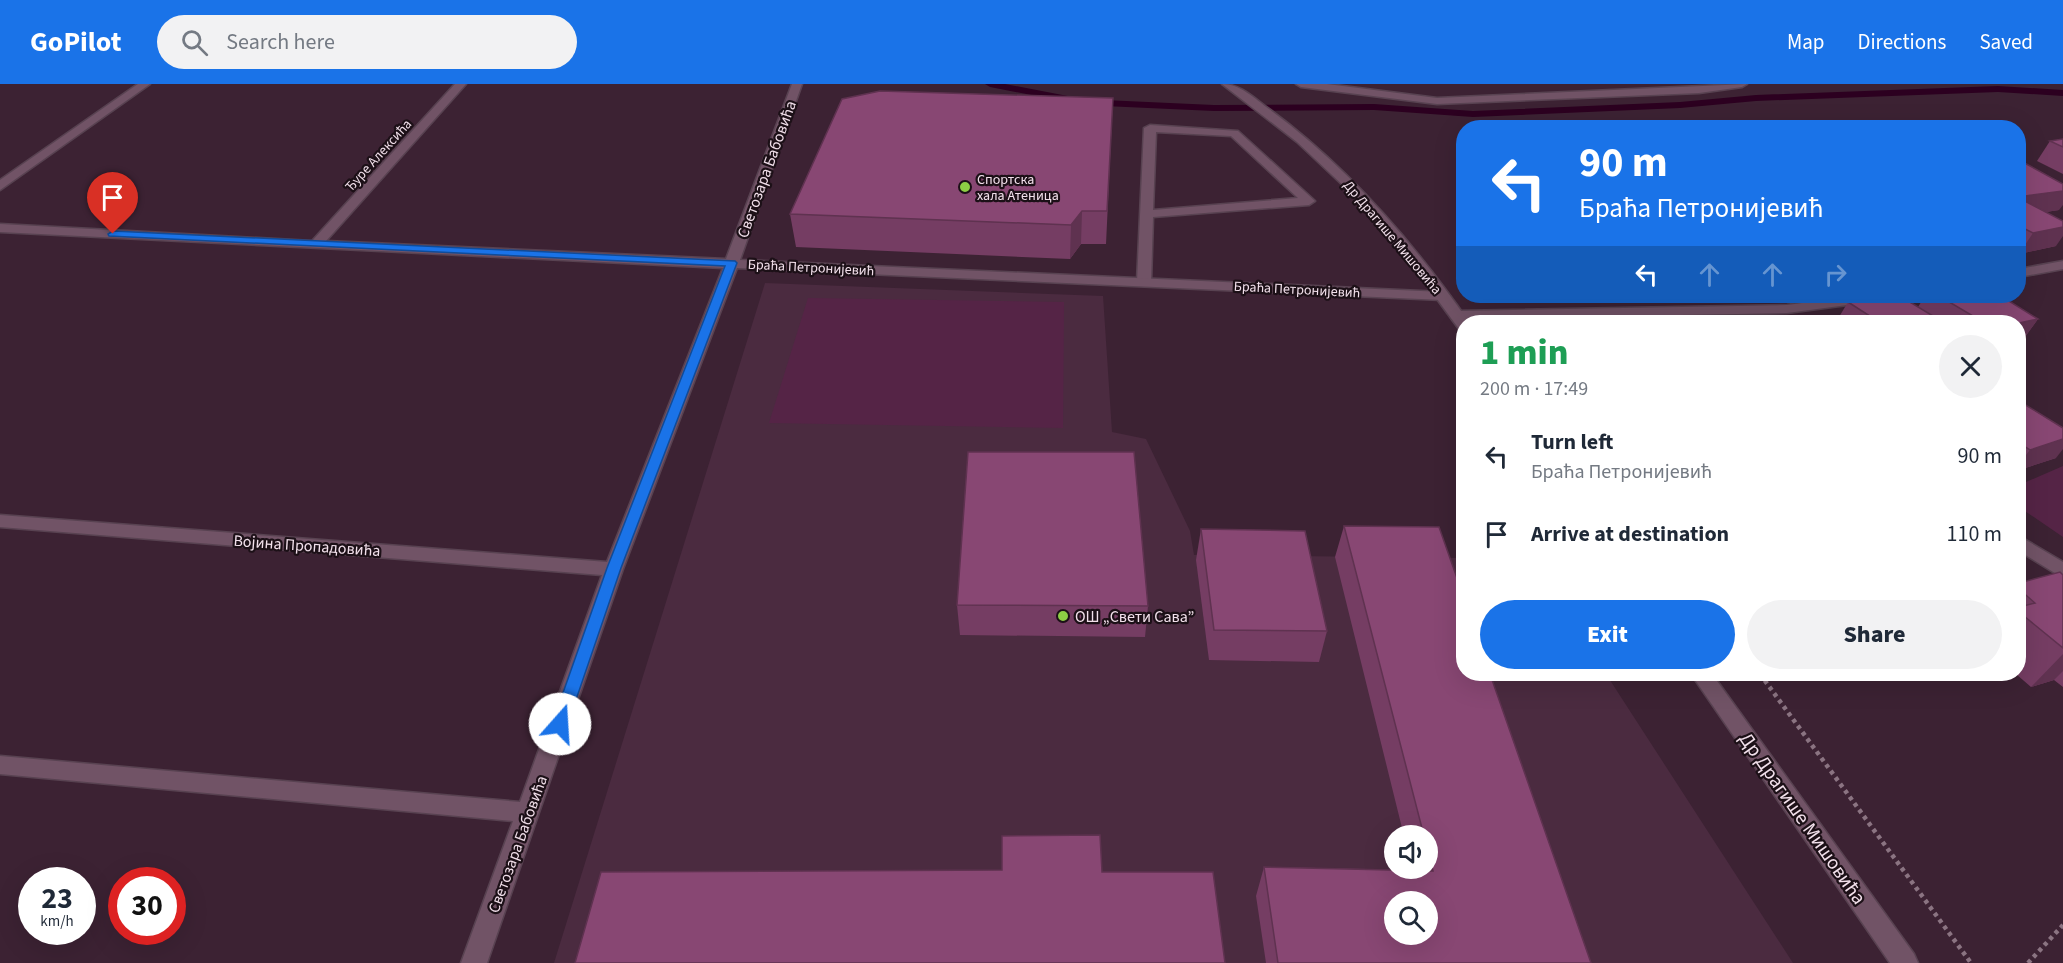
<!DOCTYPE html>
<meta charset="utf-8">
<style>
:root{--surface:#fff;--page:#f2f2f3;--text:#1f2937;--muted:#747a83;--accent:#1a73e8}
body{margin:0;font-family:"Source Sans 3",sans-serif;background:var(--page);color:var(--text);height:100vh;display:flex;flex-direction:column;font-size:22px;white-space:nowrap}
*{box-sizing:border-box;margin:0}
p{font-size:20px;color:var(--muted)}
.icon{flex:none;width:33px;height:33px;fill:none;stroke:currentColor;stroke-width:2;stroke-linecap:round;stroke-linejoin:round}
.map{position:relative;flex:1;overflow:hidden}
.panel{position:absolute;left:1456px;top:231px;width:570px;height:366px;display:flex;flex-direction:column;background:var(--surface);border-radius:24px;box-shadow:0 6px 24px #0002}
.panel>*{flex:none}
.banner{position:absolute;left:1456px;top:36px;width:570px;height:183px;border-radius:24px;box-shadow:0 6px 24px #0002;background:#1a73e8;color:#fff;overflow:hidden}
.buttons{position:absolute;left:1384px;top:741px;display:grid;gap:12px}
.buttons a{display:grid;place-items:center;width:54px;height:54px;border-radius:50%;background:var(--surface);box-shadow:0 6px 24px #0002;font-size:30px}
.speed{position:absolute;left:18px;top:783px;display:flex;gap:12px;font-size:30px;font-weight:700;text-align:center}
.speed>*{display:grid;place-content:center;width:78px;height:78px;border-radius:50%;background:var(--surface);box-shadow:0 6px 24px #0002;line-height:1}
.speed small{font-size:15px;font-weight:400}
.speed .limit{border:9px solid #d22;background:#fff;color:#111}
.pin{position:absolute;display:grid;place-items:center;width:51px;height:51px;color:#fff;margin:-62px -26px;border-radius:50% 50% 50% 0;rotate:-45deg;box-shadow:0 0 6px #0007}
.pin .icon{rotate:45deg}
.me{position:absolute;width:66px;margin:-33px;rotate:19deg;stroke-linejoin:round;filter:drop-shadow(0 0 4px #0008)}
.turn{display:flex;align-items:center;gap:21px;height:126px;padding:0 24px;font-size:27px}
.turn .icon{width:78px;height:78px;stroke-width:2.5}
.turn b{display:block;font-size:42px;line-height:51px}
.lanes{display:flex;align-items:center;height:57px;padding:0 24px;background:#0003;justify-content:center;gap:30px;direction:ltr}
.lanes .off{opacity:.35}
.round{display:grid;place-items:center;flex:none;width:63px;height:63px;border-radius:32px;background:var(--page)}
.head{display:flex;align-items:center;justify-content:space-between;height:102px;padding:0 24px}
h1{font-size:36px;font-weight:800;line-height:45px;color:#1e9e55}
.primary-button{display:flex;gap:12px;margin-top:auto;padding:12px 24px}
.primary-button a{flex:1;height:69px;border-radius:36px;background:var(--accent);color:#fff;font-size:24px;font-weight:800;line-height:69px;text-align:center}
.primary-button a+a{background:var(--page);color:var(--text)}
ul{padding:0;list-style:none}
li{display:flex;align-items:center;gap:18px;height:78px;padding:0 24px}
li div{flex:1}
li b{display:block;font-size:22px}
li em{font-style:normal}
header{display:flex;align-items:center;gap:36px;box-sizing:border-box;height:84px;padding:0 30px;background:var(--accent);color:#fff}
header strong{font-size:28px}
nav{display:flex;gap:33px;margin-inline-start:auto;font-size:21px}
.search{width:420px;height:54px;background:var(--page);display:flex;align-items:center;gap:15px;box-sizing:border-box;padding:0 21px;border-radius:33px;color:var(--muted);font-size:22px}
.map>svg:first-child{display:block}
.built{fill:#4b2b40;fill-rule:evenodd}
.green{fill:#552446}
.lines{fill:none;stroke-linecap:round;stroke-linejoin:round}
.stream{fill:#2c0020;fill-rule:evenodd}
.lane-casing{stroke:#584251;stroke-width:3}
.street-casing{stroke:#584251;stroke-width:3}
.secondary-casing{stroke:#584251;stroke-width:3}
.path{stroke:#8b7482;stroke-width:4.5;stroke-dasharray:4 4;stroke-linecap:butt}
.lane{fill:#715366;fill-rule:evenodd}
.street{fill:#715366;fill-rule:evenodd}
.secondary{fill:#715366;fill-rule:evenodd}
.wall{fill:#753d63}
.shaded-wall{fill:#5f3250}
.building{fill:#884773;stroke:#5f3250;stroke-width:1.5;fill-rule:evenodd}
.route{fill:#1a73e8;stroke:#114b97;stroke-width:1.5}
.poi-dot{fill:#8dce44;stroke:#1c1017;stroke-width:2}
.labels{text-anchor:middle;stroke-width:4.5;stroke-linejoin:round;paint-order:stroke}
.far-street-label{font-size:14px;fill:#f2e0eb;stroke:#1c1017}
.far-poi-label{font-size:14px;fill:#f2e0eb;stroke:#1c1017;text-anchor:start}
.street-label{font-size:16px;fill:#f2e0eb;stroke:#1c1017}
.poi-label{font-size:16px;fill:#f2e0eb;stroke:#1c1017;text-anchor:start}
.near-street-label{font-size:20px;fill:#f2e0eb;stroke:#1c1017}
</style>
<header>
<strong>GoPilot</strong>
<div class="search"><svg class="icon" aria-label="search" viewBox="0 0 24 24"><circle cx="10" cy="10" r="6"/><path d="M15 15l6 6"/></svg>Search here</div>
<nav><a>Map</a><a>Directions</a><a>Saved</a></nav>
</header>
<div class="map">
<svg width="2063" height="879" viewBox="0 0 2063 879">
<rect width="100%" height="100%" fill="#3c2233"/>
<!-- built -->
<path class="built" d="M765,199l338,13 9,136 34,7 44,92 4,24 270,3v116h142l187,289h-1239zM1395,752h33v32h-33zM1395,818h33v32h-33z"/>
<!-- green -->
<g class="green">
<path d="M808,214l256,4 -1,126 -294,-5z"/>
<path d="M2063,382v71l-44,-30v-22z"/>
</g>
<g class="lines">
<!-- stream -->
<path class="stream" d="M985,0h20l73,14 26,2 110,5 160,-1 99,7 207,-9 76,-7 242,-9 65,4v6l-65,-4 -242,9 -76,7 -207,9 -99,-7 -160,1 -110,-5 -26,-2 -88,-17z"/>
<defs>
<g id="lane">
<path d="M1150,41l88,6 77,70 -6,4 -156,12 -2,65 -7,4 -5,-1 -2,-3 7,-154zM1156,48l75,4 67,62 -145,12z"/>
<path d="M2019,452l44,26v16l-44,-27z"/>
</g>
<g id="street">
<path d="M138,0h12l-150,106v-10z"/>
<path d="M455,0h11l-140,157 400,18 66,-175h10l-62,176 703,32 7,4 -7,4 -706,-32 -114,301 -136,394h-26l52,-142 -513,-47v-18l520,46 82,-227 -602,-48v-12l607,47 116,-294 -723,-36v-8l312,17z"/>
<path d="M1296,0h31l110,14 310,-14 -5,3 -43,6 -262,11 -136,-17z"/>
<path d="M2063,177v8l-44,8v-8z"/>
<path d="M1856,212h36l-7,4 -98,13 -330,6 -7,-4 7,-4 330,-6z"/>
</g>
<g id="secondary">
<path d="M1222,0c18,0 32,14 47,25 79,58 144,133 200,213h-5v8l-5,-1 -52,-71 -58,-67 -52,-49z"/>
<path d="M1691,590h21l202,280 4,9h-28z"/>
</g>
</defs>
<!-- lane casing -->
<use href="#lane" class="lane-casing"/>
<!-- street casing -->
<use href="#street" class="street-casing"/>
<!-- secondary casing -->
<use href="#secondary" class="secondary-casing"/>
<!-- path -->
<g class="path">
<path d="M1760,590l211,289"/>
<path d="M2028,879l35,-38"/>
</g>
<!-- lane -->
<use href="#lane" class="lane"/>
<!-- street -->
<use href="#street" class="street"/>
<!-- secondary -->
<use href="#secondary" class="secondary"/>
</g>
<!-- wall -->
<g class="wall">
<path d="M1113,14l-7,146h-25l-11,15 -274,-12 -6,-33z"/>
<path d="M2063,55v35l-26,-13 13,-20z"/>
<path d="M2019,76l40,50 -13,2 10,34 -37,8z"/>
<path d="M1878,212h22l18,11 7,-11h76l37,23 -16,22h-3v-19h-183l12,-20z"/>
<path d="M2019,317l37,57 -37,12z"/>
<path d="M1344,442l247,437h-325l-10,-67 8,-29 149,3 -1,-2h16v-32h-24l-69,-279z"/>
<path d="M1201,445l126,102 -8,31 -110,-2 -13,-100z"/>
<path d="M2063,491v112l-9,-7 -23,7 -15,-13h3v-91z"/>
<path d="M957,521l191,1 -3,31 -185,-2z"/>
</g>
<!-- shaded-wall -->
<g class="shaded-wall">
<path d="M2063,107v14l-4,5 -40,6v-10l6,-10z"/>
<path d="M1082,127l-1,33 -11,15 1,-34z"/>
<path d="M2063,143v9l-7,10 -37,8 14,-21z"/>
<path d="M2038,235l-16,22h-3v-18z"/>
<path d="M2063,355v10l-7,9 -37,12v-6l11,-14z"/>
<path d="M2063,570v17l-9,9 -23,7z"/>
</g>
<!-- building -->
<g class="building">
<path d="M880,7l233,7 -6,113h-25l-11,14 -281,-11 52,-115z"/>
<path d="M2063,55v8l-13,-6z"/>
<path d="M2019,76l44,24v7l-38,5 -6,-3z"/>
<path d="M2019,114l44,23v6l-30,6 -14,-7z"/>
<path d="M1878,212h22l43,26h-64l-31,-20z"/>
<path d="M1939,212h62l37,23 -19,4 -36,-1z"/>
<path d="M2019,317l44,27v11l-33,11 -11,-7z"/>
<path d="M968,368h166l14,154 -191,-1z"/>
<path d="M1344,442l95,1 25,71v76h26l101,289h-313l-14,-96 169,4 -5,-21v-14h-4zM1395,818h33v32h-33z"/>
<path d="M1201,445l104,2 22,100 -113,-1z"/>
<path d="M2060,488l3,3v73l-44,-36v-5l16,-4 -16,-14v-6z"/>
<path d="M1100,751l2,37h111l12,91h-650l26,-91 401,-2v-34z"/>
</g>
<!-- route -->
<path class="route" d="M113,147l622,30 2,2 -116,305 -55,161 -6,2 -6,-2 -2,-5 55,-156 118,-302 -616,-30 -1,-2z"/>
<!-- markers -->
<g class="poi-dot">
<circle cx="965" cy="103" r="6"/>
<circle cx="1063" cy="532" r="6"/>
</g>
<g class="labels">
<!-- far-street labels -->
<g class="far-street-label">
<text transform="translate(378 71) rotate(-48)" y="5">Ђуре Алексића</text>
<text transform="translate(1393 153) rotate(50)" y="5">Др Драгише Мишовића</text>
<text transform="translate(811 183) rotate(3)" y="5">Браћа Петронијевић</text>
<text transform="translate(1297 205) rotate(3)" y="5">Браћа Петронијевић</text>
</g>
<!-- far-poi labels -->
<g class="far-poi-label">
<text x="977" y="100">Спортска<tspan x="977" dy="16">хала Атеница</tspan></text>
</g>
<!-- street labels -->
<g class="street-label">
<text transform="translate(766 85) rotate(-70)" y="6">Светозара Бабовића</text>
<text transform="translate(307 461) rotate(4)" y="6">Војина Пропадовића</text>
<text transform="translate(517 760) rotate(-70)" y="6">Светозара Бабовића</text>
</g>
<!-- poi labels -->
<g class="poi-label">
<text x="1075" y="538">ОШ „Свети Сава”</text>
</g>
<!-- near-street labels -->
<g class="near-street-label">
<text transform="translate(1803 734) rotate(55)" y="7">Др Драгише Мишовића</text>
</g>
</g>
</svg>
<div class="buttons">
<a><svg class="icon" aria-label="sound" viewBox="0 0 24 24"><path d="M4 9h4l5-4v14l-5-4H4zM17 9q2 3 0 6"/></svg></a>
<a><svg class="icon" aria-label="search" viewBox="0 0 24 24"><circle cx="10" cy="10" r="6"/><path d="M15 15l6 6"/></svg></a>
</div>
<div class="speed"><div>23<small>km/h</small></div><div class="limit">30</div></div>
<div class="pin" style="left:113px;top:150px;background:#d93025"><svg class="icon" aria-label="arrive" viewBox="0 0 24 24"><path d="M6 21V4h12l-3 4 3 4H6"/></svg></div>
<svg class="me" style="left:560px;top:640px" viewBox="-20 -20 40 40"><circle r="19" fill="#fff"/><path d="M0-13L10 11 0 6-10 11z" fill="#1a73e8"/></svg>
<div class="banner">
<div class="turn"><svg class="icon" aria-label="left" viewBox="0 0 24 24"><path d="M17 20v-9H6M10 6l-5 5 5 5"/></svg><div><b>90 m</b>Браћа Петронијевић</div></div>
<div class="lanes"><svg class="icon" aria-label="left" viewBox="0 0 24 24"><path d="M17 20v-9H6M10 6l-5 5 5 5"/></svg><svg class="icon off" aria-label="ahead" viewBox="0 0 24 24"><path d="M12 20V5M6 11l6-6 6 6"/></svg><svg class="icon off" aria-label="ahead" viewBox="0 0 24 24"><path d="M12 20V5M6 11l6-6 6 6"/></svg><svg class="icon off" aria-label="right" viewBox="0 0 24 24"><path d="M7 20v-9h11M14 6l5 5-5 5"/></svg></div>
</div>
<section class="panel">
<div class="head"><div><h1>1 min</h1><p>200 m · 17:49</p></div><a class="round"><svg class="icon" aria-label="close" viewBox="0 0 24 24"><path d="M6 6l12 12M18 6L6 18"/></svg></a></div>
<ul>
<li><svg class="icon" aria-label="left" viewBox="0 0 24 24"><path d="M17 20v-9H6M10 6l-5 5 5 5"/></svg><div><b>Turn left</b><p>Браћа Петронијевић</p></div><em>90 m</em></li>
<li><svg class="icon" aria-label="arrive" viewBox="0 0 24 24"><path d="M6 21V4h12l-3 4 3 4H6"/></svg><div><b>Arrive at destination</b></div><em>110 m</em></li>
</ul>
<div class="primary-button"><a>Exit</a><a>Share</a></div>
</section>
</div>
